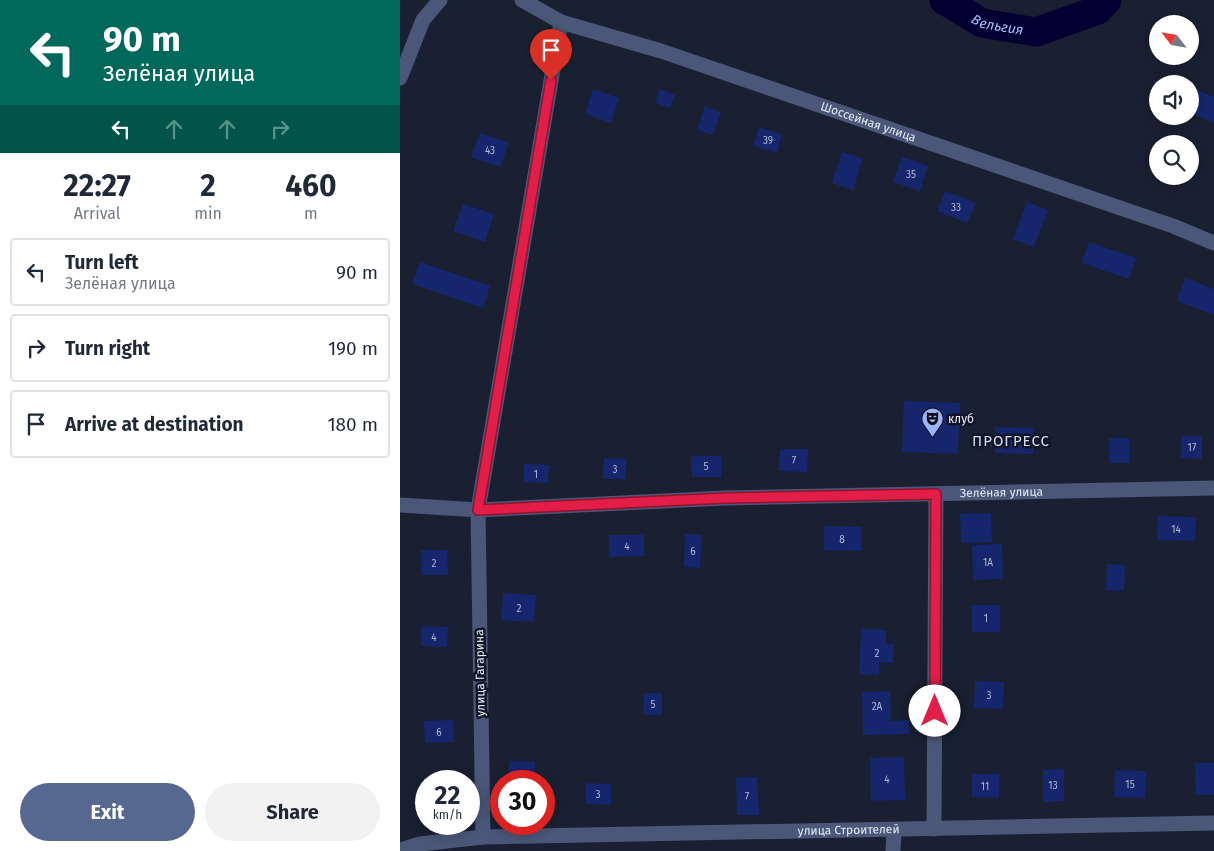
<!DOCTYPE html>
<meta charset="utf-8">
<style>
:root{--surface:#fff;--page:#f2f2f3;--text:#1f2937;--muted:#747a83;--line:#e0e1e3;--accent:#566890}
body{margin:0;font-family:"Fira Sans",sans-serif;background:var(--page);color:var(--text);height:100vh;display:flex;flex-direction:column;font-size:19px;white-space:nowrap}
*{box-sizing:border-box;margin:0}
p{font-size:16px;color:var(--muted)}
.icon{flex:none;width:28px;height:28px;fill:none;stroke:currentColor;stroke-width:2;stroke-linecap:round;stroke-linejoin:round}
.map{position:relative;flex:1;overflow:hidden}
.details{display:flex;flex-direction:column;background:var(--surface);width:400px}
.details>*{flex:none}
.top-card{background:#00695c;color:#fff;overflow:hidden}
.needle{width:32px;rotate:301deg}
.buttons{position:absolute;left:749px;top:15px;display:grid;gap:10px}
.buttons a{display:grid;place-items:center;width:50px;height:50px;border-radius:50%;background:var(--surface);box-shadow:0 2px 12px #0003;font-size:25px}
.speed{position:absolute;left:15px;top:770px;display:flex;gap:10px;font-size:25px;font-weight:700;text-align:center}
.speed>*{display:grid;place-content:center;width:65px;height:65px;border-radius:50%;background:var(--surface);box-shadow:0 2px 12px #0003;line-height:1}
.speed small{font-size:12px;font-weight:400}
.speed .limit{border:8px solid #d22;background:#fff;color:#111}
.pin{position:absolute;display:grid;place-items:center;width:42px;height:42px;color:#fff;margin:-51px -21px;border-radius:50% 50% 50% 0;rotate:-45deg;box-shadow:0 0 5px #0007}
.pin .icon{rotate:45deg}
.me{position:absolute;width:55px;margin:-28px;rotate:0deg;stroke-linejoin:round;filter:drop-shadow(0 0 4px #0008)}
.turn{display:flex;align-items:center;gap:18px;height:105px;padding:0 20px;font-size:22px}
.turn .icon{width:65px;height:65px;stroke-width:2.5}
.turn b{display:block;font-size:35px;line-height:42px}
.lanes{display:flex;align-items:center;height:48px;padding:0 20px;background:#0003;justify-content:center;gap:25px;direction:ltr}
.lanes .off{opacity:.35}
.eta{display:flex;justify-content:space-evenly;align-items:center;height:85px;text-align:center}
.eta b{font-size:30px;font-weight:700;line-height:35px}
.button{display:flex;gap:10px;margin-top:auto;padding:10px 20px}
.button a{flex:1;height:58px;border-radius:30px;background:var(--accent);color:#fff;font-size:20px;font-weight:700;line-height:58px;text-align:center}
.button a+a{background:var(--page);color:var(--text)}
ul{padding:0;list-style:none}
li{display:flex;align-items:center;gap:15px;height:68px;margin:0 10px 8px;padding:0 10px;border:2px solid var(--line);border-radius:5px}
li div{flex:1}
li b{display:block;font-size:19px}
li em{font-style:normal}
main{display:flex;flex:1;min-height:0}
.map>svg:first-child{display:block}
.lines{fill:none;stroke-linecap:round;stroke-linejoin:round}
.river{stroke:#020031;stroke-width:29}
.building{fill:#16266c}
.minor{stroke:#4a5778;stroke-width:15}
.route-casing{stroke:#92132f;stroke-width:12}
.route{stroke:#e11d48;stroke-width:9}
.labels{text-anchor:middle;stroke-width:5;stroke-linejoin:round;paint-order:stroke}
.number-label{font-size:10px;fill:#b1b9d4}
.street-label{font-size:12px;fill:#e5eaf6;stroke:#101627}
.poi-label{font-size:12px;fill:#e5eaf6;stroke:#101627;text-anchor:start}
.water-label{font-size:14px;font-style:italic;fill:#a6befc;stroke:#101627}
.quarter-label{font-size:15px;letter-spacing:1px;fill:#d2dcf4;stroke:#101627}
</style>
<main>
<section class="details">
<div class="top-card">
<div class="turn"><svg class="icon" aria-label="left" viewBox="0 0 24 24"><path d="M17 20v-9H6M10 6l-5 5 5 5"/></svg><div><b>90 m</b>Зелёная улица</div></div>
<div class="lanes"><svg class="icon" aria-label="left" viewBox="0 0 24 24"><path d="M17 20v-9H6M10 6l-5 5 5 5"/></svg><svg class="icon off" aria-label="ahead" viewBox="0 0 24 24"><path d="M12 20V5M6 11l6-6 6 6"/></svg><svg class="icon off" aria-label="ahead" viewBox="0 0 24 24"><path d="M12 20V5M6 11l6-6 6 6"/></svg><svg class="icon off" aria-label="right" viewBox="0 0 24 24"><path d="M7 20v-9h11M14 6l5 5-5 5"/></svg></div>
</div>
<div class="eta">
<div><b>22:27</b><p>Arrival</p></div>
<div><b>2</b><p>min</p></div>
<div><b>460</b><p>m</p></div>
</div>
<ul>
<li><svg class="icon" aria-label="left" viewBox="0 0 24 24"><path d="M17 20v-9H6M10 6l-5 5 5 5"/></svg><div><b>Turn left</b><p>Зелёная улица</p></div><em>90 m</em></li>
<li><svg class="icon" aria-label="right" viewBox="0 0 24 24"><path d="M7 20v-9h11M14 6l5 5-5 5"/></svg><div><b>Turn right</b></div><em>190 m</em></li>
<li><svg class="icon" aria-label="arrive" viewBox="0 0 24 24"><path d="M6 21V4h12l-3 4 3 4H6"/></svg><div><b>Arrive at destination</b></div><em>180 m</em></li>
</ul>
<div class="button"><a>Exit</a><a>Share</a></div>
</section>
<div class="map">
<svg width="814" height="851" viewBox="0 0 814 851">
<rect width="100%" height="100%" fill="#192031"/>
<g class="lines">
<!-- river -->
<path class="river" id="s1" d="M544,0l38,23 54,9 62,-22 9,-10"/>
</g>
<!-- building -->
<g class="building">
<path d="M193,89l26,9 -8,25 -26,-9z"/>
<path d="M260,89l15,6 -5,13 -15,-5z"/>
<path d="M797,90l17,7v26l-24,-10v-6z"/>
<path d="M305,106l16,6 -8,23 -16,-5z"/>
<path d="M359,127l23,7 -5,19 -24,-7z"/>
<path d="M80,133l29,10 -9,24 -29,-10z"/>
<path d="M442,152l21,6 -10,32 -21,-7z"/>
<path d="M502,157l26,9 -8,25 -27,-9z"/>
<path d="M545,191l31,12 -9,20 -30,-12z"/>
<path d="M627,202l21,8 -14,37 -21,-8z"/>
<path d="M63,204l31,10 -9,28 -32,-11z"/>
<path d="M689,242l47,16 -7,21 -47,-16z"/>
<path d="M20,262l70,24 -7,22 -71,-24z"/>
<path d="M785,278l29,11v26l-37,-14z"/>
<path d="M504,401l56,2 -2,51 -56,-2z"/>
<path d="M595,427l38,1v26l-38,-1z"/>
<path d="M782,436h20v23l-21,-1z"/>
<rect x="709" y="438" width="20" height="25"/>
<path d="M380,449h28l-1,23 -28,-1z"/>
<path d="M291,456h30v21h-29z"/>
<path d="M204,458l22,1v20h-23z"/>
<path d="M124,464l25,1 -1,18 -24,-1z"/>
<path d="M591,513l1,29 -31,1 -1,-29z"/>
<path d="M758,516l38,1 -1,24 -38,-1z"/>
<path d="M424,526l37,1v24l-37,-1z"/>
<path d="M285,534l17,1 -2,33 -16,-1z"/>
<path d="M209,535h35v21l-35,1z"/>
<path d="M602,544l1,35 -30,1 -1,-35z"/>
<path d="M21,550h26l1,25h-27z"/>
<path d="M707,564l18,1 -1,26 -18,-1z"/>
<path d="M103,593l33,2 -2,27 -33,-2z"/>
<rect x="572" y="605" width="28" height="27"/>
<path d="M22,626l26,1 -1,20 -26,-1z"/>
<path d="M461,629l25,1v14h8l-1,19 -14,-1v13l-20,-1z"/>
<path d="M575,681l29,1 -1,27 -29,-1z"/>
<path d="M490,691l1,30 18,-1v14l-46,1 -1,-43z"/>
<path d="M244,693h18v22h-19z"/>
<path d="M53,720l1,22 -29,1 -1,-22z"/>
<path d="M504,757l1,43 -34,1 -1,-43z"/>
<path d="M109,761l26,1 -1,19h-25z"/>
<path d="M795,763h19v32h-18z"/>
<path d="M664,769v32l-21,1v-32z"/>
<path d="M715,770l31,1 -1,27 -31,-1z"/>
<path d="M572,774h27v24l-27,-1z"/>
<path d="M357,777l2,38h-22l-1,-37z"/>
<path d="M186,783l25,1v21l-26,-1z"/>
</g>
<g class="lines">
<!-- minor -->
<g class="minor">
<path id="s2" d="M122,0l39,22 100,29 512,175 41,17"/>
<path d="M0,78l23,-58 17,-20"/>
<path id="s3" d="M0,505l78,5 247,-12 489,-10"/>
<path d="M534,829l2,-335"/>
<path d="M83,837l-5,-327 83,-488"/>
<path id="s4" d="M0,850l20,-6 63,-7 731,-14"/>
<path d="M493,851l1,-20"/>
</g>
</g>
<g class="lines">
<defs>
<path id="route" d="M151,80l-73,430 247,-12 211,-4 -1,217"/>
</defs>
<!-- route casing -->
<use href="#route" class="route-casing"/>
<!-- route -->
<use href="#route" class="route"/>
</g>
<!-- icons -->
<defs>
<symbol id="theatre-pin" viewBox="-11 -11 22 30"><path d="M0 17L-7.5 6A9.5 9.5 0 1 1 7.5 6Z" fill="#9ab5fd" stroke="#101627"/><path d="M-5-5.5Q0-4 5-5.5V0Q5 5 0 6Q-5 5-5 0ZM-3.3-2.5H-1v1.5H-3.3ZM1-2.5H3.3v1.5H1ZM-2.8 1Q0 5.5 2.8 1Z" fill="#111"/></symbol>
</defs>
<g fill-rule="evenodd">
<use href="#theatre-pin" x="520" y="406" width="25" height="34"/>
</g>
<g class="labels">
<!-- number labels -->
<g class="number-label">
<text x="368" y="144">39</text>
<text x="90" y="154">43</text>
<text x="511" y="178">35</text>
<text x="556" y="211">33</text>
<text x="792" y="451">17</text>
<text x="394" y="464">7</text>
<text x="306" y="470">5</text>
<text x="215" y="473">3</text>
<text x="136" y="478">1</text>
<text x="776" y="533">14</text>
<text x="442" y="543">8</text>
<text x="227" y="550">4</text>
<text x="293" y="555">6</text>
<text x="588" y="566">1А</text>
<text x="34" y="567">2</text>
<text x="119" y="612">2</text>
<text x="586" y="622">1</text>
<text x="34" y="641">4</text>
<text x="477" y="657">2</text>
<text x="589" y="699">3</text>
<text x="253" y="708">5</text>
<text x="477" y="710">2А</text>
<text x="39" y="736">6</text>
<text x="487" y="783">4</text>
<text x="730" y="788">15</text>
<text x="653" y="789">13</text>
<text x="585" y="790">11</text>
<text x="198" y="798">3</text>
<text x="347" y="800">7</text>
</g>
<!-- street labels -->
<g class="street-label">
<text dy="4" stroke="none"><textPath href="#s2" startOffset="368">Шоссейная улица</textPath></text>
<text dy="4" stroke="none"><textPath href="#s3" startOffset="602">Зелёная улица</textPath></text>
<text transform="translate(80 673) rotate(-91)" y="4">улица Гагарина</text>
<text dy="4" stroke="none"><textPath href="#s4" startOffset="450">улица Строителей</textPath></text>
</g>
<!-- poi labels -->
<g class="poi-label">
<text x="548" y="423">клуб</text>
</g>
<!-- water labels -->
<g class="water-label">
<text dy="5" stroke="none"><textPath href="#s1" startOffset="60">Вельгия</textPath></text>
</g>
<!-- quarter labels -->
<g class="quarter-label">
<text x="611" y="446">ПРОГРЕСС</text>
</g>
</g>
</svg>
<div class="buttons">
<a><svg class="needle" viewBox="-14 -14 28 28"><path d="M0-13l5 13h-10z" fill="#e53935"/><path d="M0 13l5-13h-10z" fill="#747a83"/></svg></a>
<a><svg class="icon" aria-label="sound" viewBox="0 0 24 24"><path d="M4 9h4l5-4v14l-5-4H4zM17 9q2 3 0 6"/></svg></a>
<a><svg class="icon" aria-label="search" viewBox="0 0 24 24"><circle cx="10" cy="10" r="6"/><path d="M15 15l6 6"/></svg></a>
</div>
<div class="speed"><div>22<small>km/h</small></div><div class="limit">30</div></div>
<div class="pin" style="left:151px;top:80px;background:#d93025"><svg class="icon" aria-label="arrive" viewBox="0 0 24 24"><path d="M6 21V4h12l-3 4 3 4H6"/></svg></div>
<svg class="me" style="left:535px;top:711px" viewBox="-20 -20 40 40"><circle r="19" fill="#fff"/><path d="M0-13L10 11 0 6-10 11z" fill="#e11d48"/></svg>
</div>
</main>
